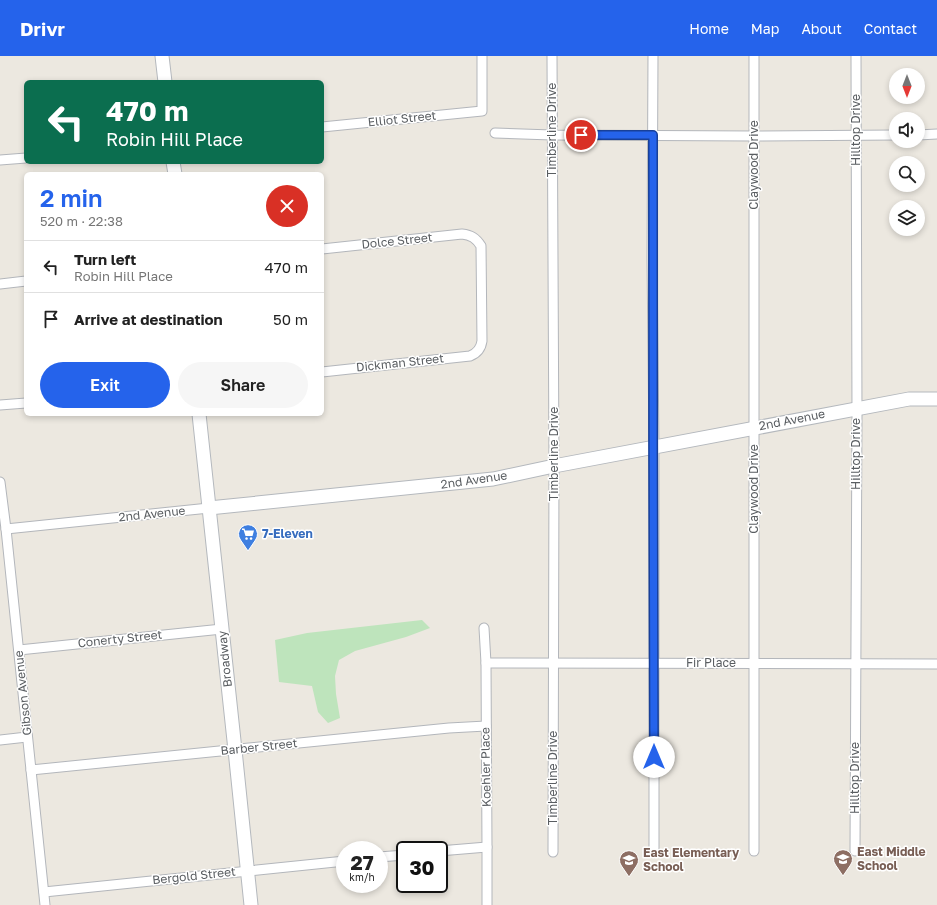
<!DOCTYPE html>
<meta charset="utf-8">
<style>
:root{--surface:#fff;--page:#f6f6f6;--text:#222;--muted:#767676;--line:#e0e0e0;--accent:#2563eb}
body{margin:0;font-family:"Golos Text",sans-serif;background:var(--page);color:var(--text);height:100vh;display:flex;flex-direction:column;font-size:15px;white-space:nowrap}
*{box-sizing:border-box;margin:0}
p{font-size:13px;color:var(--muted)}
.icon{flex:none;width:22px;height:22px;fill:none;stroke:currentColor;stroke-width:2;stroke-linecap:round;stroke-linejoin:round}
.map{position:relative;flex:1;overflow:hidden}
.drawer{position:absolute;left:24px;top:116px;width:300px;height:244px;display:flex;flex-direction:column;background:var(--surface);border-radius:6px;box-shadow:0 2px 6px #0003}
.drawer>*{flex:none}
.top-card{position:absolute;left:24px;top:24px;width:300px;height:84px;border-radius:6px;box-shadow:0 2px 6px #0003;background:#0b6e4f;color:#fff;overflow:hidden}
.needle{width:26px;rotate:180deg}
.controls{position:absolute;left:889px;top:12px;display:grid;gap:8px}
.controls a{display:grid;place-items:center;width:36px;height:36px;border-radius:50%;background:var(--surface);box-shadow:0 2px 6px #0003;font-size:20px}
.speed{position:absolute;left:336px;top:785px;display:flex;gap:8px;font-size:20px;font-weight:700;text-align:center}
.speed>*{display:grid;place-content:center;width:52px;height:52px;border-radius:50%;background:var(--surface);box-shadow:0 2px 6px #0003;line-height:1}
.speed small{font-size:10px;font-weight:400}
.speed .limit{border:2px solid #111;border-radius:6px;background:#fff;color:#111}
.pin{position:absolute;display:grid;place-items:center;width:34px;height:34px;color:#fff;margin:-17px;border:2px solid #fff;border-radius:50%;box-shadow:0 1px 4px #0007}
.me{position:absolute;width:44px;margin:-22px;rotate:0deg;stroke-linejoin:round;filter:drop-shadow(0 0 3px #0008)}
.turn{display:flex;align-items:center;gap:14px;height:84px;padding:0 16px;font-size:18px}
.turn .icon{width:52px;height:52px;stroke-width:2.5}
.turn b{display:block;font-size:28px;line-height:34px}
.round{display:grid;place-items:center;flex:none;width:42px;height:42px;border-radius:21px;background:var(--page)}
.summary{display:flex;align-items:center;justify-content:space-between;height:68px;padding:0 16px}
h1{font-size:24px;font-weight:600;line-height:30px;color:var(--accent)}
.action{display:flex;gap:8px;margin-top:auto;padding:8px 16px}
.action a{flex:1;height:46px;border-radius:24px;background:var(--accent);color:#fff;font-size:16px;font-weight:600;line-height:46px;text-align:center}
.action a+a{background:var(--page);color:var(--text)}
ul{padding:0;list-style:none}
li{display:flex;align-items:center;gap:12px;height:52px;padding:0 16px;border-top:1px solid var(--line)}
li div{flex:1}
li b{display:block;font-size:15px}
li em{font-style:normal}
header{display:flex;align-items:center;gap:24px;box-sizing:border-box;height:56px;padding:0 20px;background:var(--accent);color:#fff}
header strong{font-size:19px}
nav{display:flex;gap:22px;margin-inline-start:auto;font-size:14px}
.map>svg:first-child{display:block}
.green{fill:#bee4bc}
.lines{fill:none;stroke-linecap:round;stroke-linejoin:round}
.street-casing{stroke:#b3b6bb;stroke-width:11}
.secondary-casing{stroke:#b4b8bd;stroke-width:15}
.street{stroke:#fff;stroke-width:9}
.secondary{stroke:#fff;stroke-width:13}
.route-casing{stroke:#184099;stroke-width:10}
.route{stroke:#2563eb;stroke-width:7}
.labels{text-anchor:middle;stroke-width:3;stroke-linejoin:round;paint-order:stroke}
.street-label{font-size:12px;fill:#595d61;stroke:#fff}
.shop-label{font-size:12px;font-weight:bold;fill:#366cbe;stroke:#fff;text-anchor:start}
.education-label{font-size:12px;font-weight:bold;fill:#785e54;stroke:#fff;text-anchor:start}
</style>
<header>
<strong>Drivr</strong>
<nav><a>Home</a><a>Map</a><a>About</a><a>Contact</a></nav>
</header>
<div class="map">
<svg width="937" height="849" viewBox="0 0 937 849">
<rect width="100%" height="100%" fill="#ece8e0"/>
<!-- green -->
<path class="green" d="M422,564l8,8 -24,9 -51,14 -16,9 -4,16 1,18 4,24 -12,5 -10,-11 -6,-26 -33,-4 -4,-42 32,-7z"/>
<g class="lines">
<defs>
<g id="street">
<path d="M552,0l2,410 -1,386"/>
<path d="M653,0l-1,203 2,188v404"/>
<path d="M754,0v795"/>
<path d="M322,71l160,-16v-55"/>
<path d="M495,77l57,2 202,1 142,-1"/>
<path d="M918,79l19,-1"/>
<path d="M0,104l26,-2"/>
<path d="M322,193l140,-15c9,1 14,4 19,12l1,95c-1,7 -4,12 -12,15l-148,16"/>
<path d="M0,228l26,-3"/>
<path d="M0,349l26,-2"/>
<path d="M0,426l6,47 39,376"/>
<path d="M6,473l203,-21"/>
<path d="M484,572l2,35 1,184v58"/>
<path d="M19,594l203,-21"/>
<path d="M486,607l451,1"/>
<path d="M0,684l27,-3"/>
<path d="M31,714l418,-42 37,-2"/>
<path d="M439,795l48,-4"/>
<path d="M855,795l2,-435 -1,-360"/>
<path d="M379,801l26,-2"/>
<path d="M44,836l301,-31"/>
</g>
<g id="secondary">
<path d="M162,0l3,26"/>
<path d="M173,106l2,12"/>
<path d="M199,358l36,336 16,155"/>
<path d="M209,452l284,-29 61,-13 355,-67h28"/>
</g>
</defs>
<!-- street casing -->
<use href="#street" class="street-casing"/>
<!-- secondary casing -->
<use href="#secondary" class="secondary-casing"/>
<!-- street -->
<use href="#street" class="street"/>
<!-- secondary -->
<use href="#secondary" class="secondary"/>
</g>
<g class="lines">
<defs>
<path id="route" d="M581,79h72c-1,207 1,415 1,622"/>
</defs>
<!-- route casing -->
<use href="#route" class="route-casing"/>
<!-- route -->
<use href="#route" class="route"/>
</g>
<!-- icons -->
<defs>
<symbol id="supermarket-pin" viewBox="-11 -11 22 30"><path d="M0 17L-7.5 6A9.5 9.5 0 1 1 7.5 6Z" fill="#3f7fe0" stroke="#fff"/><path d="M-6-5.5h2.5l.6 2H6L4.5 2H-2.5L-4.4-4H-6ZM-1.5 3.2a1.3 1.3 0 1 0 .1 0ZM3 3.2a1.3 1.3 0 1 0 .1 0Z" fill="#fff"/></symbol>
<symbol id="school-pin" viewBox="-11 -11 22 30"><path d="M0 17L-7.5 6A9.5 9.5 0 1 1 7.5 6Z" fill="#8d6e63" stroke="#fff"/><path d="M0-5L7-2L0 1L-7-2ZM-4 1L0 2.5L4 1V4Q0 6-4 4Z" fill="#fff"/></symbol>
</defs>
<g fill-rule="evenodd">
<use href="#supermarket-pin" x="237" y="467" width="22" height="30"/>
<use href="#school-pin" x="832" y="792" width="22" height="30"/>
<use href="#school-pin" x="618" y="793" width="22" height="30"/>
</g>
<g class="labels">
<!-- street labels -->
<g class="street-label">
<text transform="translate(402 63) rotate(-6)" y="4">Elliot Street</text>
<text transform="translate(552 74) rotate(-90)" y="4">Timberline Drive</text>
<text transform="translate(856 74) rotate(-90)" y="4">Hilltop Drive</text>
<text transform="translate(754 109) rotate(-90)" y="4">Claywood Drive</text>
<text transform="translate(397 185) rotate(-6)" y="4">Dolce Street</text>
<text transform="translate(400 307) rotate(-6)" y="4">Dickman Street</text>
<text transform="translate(792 364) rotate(-11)" y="4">2nd Avenue</text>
<text transform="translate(554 398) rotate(-90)" y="4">Timberline Drive</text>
<text transform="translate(856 398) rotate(-90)" y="4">Hilltop Drive</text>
<text transform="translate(474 424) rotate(-8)" y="4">2nd Avenue</text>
<text transform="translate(754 433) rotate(-90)" y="4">Claywood Drive</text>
<text transform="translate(152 458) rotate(-6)" y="4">2nd Avenue</text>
<text transform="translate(120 583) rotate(-6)" y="4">Conerty Street</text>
<text transform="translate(225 603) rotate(-96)" y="4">Broadway</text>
<text x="711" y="611">Fir Place</text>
<text transform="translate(23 637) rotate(-96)" y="4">Gibson Avenue</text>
<text transform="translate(259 691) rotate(-6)" y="4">Barber Street</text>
<text transform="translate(486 711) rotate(-91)" y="4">Koehler Place</text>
<text transform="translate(553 722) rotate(-90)" y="4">Timberline Drive</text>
<text transform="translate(855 722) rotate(-90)" y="4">Hilltop Drive</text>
<text transform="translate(194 820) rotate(-6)" y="4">Bergold Street</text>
</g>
<!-- shop labels -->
<g class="shop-label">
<text x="262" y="482">7-Eleven</text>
</g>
<!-- education labels -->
<g class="education-label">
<text x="857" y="800">East Middle<tspan x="857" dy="14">School</tspan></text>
<text x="643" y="801">East Elementary<tspan x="643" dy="14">School</tspan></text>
</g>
</g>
</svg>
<div class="controls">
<a><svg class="needle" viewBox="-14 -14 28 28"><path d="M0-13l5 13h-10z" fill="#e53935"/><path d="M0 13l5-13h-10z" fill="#767676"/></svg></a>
<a><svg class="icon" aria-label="sound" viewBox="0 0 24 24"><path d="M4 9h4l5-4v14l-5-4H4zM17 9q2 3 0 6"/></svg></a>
<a><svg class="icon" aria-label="search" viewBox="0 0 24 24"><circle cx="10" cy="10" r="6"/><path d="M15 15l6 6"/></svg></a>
<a><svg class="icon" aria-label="layers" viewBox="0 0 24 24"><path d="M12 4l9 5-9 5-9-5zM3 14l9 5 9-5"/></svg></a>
</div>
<div class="speed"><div>27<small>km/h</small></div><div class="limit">30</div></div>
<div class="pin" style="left:581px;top:79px;background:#d93025"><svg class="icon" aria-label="arrive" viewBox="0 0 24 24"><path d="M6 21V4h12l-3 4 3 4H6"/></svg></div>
<svg class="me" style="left:654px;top:701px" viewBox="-20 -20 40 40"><circle r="19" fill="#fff"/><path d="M0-13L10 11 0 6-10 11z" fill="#2563eb"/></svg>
<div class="top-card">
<div class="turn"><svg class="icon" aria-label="left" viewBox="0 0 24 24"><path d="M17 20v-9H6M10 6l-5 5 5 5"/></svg><div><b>470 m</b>Robin Hill Place</div></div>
</div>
<section class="drawer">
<div class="summary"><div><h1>2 min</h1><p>520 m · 22:38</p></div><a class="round" style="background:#d93025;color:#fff"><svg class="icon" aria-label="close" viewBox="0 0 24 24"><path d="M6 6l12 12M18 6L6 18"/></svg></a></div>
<ul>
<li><svg class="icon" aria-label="left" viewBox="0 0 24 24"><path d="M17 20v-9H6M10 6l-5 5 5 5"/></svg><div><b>Turn left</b><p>Robin Hill Place</p></div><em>470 m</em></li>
<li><svg class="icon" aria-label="arrive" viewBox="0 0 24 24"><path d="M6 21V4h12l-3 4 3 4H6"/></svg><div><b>Arrive at destination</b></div><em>50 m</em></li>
</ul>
<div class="action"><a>Exit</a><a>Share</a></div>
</section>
</div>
